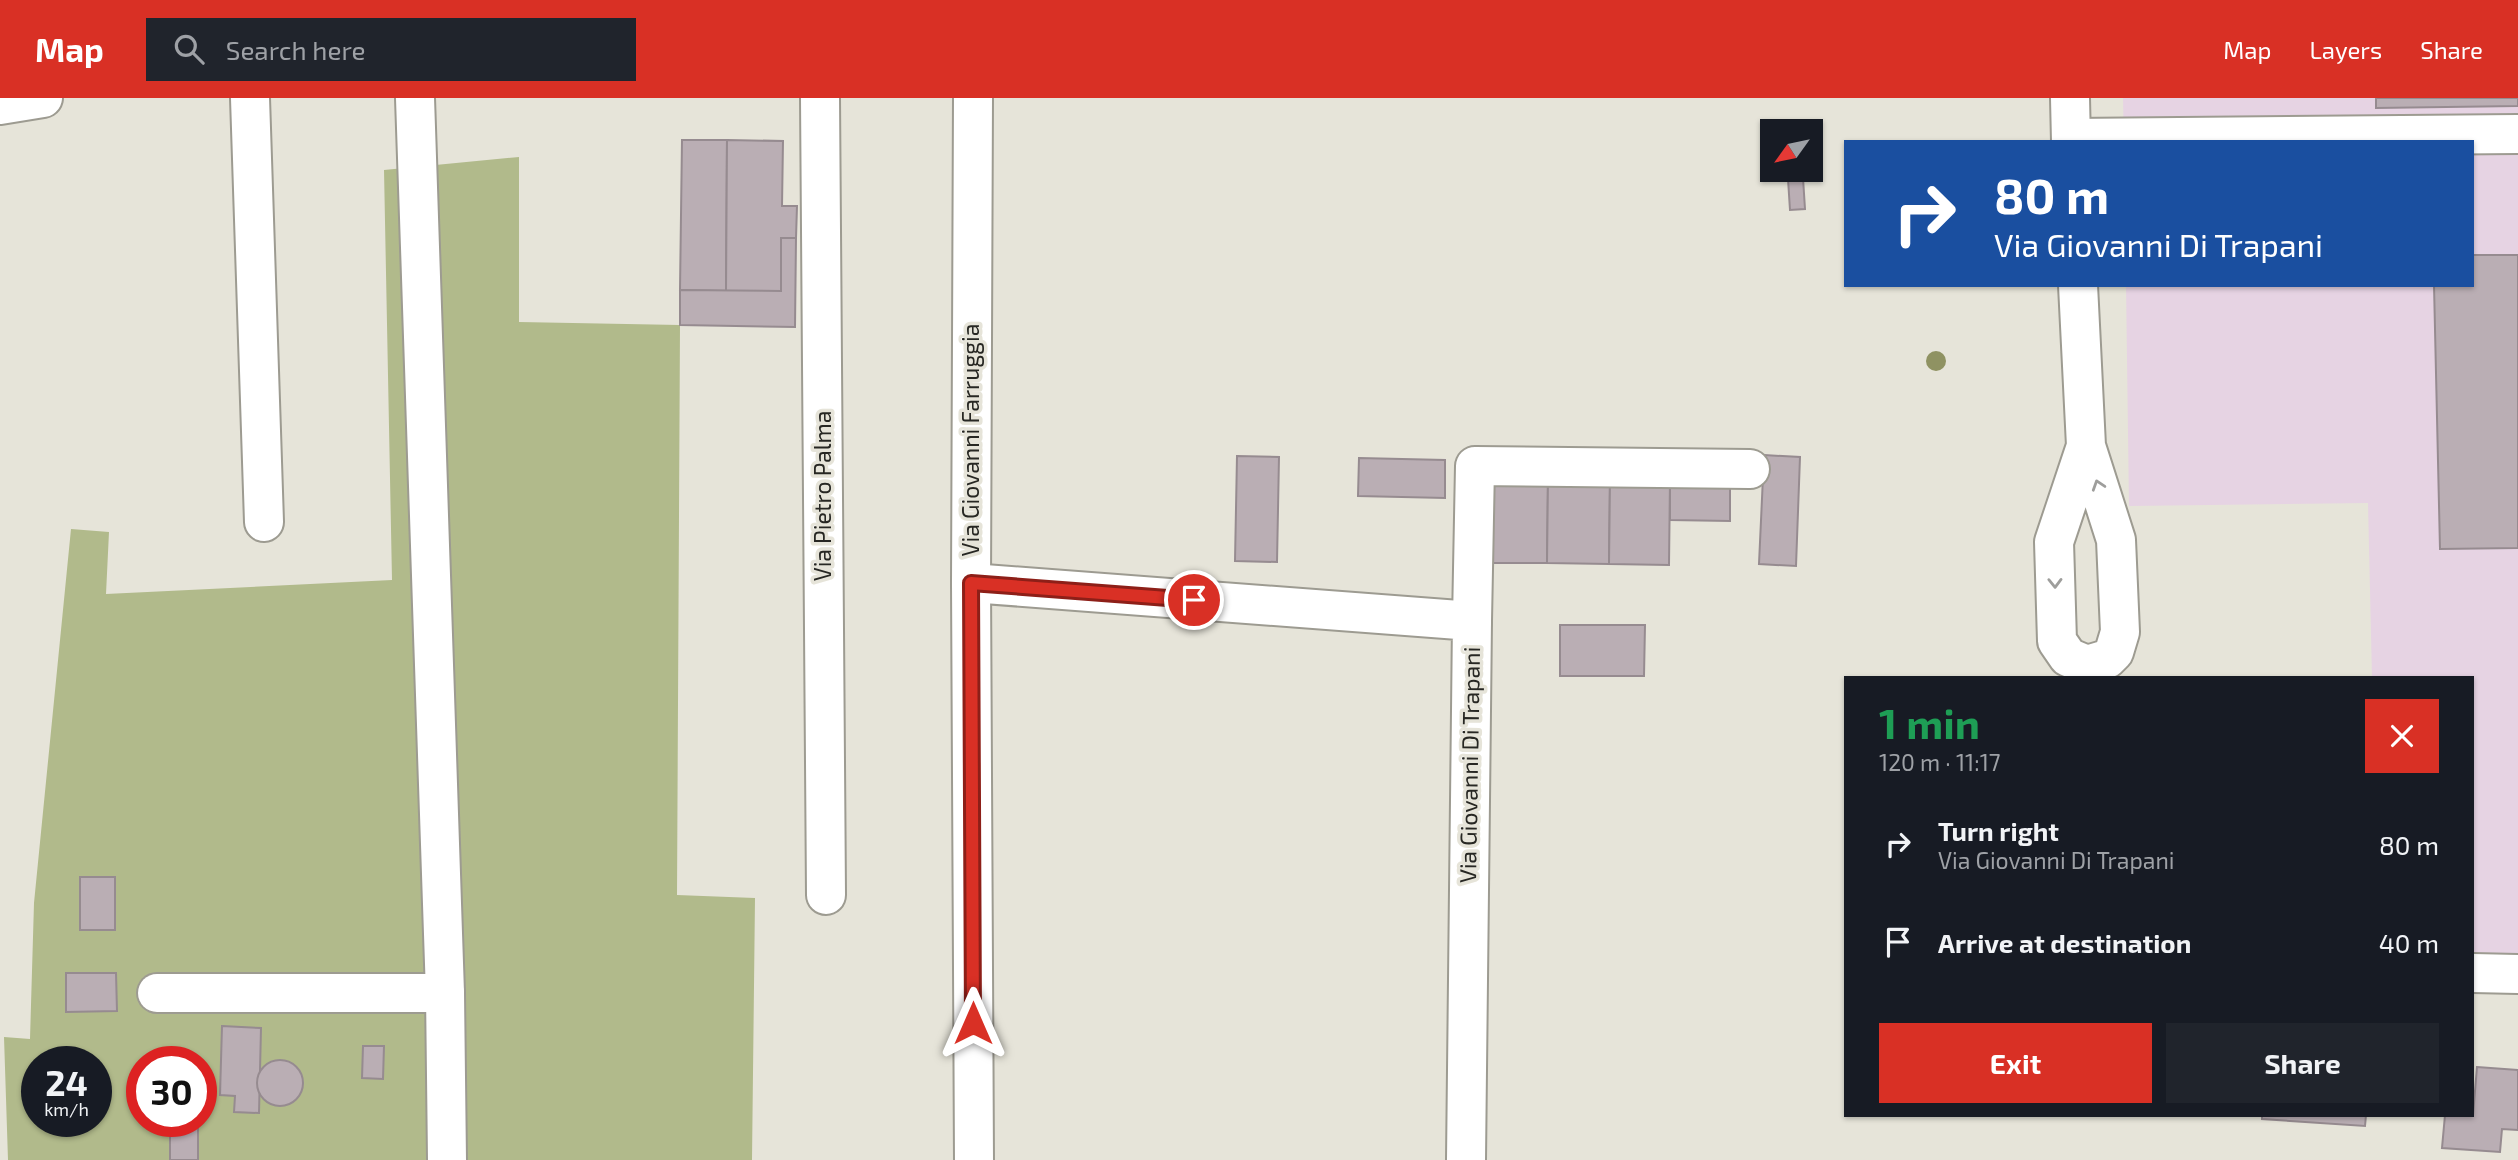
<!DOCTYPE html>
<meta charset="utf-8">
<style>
:root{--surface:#171b24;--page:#20242c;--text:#f1f3f6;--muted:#9ea1a6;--accent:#d93025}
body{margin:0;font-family:"Exo 2",sans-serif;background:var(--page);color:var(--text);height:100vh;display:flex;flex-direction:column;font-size:26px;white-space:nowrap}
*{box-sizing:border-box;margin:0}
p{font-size:23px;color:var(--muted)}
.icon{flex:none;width:38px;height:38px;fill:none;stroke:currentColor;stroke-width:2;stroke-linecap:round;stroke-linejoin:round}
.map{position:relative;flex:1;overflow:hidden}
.sheet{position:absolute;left:1844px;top:578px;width:630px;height:441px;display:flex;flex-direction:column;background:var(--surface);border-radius:0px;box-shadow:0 2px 5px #0004}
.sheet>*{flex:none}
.top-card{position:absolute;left:1844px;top:42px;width:630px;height:147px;border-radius:0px;box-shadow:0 2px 5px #0004;background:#1a4fa0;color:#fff;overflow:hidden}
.needle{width:46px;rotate:237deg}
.controls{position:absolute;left:1760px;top:21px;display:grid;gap:14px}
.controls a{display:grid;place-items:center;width:63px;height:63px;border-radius:0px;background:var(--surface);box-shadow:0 2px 5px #0004;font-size:35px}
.speed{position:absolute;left:21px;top:948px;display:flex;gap:14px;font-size:35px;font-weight:700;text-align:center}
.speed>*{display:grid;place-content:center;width:91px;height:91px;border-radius:50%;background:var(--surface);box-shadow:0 2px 5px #0004;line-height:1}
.speed small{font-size:18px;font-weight:400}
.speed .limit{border:10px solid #d22;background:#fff;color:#111}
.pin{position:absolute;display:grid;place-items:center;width:60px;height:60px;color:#fff;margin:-30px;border:4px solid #fff;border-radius:50%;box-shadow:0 2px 7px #0007}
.me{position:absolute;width:77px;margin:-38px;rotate:0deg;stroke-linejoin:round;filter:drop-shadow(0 0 5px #0008)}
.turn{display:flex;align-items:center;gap:24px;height:147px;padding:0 35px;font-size:32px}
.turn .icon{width:91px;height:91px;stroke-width:2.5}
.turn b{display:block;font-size:49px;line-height:60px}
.round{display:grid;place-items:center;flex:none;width:74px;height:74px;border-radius:0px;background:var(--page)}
.head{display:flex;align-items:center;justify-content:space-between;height:119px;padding:0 35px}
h1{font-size:42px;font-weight:700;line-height:52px;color:#1e9e55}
.cta{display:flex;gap:14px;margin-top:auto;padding:14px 35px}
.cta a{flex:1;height:80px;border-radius:0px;background:var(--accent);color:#fff;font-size:28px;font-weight:700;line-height:80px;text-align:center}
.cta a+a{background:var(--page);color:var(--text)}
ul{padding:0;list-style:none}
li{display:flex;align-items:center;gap:21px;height:98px;padding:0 35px}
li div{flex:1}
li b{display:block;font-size:26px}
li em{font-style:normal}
header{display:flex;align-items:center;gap:42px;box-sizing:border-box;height:98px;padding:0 35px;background:var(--accent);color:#fff}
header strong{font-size:33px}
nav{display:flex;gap:38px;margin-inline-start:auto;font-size:24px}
.search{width:490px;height:63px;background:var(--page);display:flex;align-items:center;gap:18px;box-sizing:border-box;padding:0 24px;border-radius:0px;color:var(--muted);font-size:26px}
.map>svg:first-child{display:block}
.commercial{fill:#e6d3e3}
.green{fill:#b1ba8b;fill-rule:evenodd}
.building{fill:#baaeb4;stroke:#968b90;stroke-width:2}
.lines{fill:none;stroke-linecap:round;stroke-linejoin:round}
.minor-casing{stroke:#9d9b91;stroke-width:42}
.major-casing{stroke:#9d9b91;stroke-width:42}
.minor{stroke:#fff;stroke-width:38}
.major{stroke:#fff;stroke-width:38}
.tree{fill:#8f9262}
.oneway{stroke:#9e9e9c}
.route-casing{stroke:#8d1f18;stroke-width:18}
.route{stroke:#d93025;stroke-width:12}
.labels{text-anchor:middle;stroke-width:7;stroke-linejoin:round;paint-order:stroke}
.street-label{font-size:23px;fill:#272723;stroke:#e6e4d9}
</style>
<header>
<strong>Map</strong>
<div class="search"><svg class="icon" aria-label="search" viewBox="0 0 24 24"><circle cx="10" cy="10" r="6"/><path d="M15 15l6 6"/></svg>Search here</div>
<nav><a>Map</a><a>Layers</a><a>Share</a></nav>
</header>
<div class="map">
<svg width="2518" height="1062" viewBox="0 0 2518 1062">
<rect width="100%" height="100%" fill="#e6e4d9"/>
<!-- commercial -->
<path class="commercial" d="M2123,0h395v863h-45v-284h-101l-4,-174 -239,3 -3,-221h347v-143h-349z"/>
<!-- green -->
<path class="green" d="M519,59v165l161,3 -3,570 78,3 -3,262h-744l-4,-123 26,2 4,-136 37,-374 38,3 -3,62 286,-14 -8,-410zM37,964h59v60h-59zM142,964h59v60h-59z"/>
<!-- building -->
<g class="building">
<path d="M2376,0h142v8l-142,2z"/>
<path d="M682,42h45l-1,151 -46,-1z"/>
<path d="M727,42l56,1 -1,65h15l-1,32h-15v53h-55z"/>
<path d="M1803,80l2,31 -15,1 -2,-31z"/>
<path d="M781,140h15l-1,89 -115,-2v-35l101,1z"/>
<path d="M2473,157h45v293l-78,1 -6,-264h39z"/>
<path d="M1764,357l36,2 -4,109 -37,-2z"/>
<path d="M1237,358l42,1 -2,105 -42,-1z"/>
<path d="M1359,360l86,2v38l-87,-2z"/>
<path d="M1491,380h57l-1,85h-57z"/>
<path d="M1548,380l62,1 -1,85 -62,-1z"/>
<path d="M1610,381l60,1 -1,85 -60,-1z"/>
<path d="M1670,382l60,1v40l-60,-1z"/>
<path d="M1560,527h85l-1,51h-84z"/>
<rect x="80" y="779" width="35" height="53"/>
<path d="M66,875h50l1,38 -51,1z"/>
<path d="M222,928l39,2 -2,85 -25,-1 1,-16 -15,-1z"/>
<path d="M363,948h21l-1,33 -21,-1z"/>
<circle cx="280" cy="985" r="23"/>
<path d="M2477,969l41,3v60l-16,-1 -2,23 -58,-4 3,-33h28z"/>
<path d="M2262,1017h104l-1,11 -103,-7z"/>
<rect x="170" y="1024" width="28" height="38"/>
</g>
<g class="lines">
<defs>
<g id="minor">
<path d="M250,0l14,424"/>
<path d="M415,0l30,895 2,167"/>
<path d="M820,0l6,797"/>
<path d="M973,0l-2,485 3,577"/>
<path d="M2070,0l1,44"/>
<path d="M2071,40l447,-4"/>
<path d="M2078,187l8,161 30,94 4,92 -6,20 -7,7 -20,6 -19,-8 -11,-16 -3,-99 32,-96"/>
<path d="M971,485l501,38 -6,539"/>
<path d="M1472,523l3,-155 275,3"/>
<path d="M2473,875l45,1"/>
<path d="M157,895h288"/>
</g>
<path id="major" d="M0,7l43,-7"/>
</defs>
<!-- minor casing -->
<use href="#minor" class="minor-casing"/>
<!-- major casing -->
<use href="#major" class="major-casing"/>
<!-- minor -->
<use href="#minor" class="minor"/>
<!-- major -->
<use href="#major" class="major"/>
</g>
<!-- trees -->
<circle class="tree" cx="1936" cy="263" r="10"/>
<!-- one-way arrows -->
<defs><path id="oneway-chevron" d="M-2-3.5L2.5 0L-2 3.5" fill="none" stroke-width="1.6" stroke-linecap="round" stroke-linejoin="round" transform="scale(1.75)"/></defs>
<g class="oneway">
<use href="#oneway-chevron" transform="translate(2098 387) rotate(-108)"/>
<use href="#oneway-chevron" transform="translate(2055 485) rotate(89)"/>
</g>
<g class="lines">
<defs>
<path id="route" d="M973,925l-2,-440 223,17"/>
</defs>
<!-- route casing -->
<use href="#route" class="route-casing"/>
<!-- route -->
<use href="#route" class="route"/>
</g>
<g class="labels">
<!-- street labels -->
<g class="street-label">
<text transform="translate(971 342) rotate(-90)" y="8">Via Giovanni Farruggia</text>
<text transform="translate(823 398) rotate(-90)" y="8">Via Pietro Palma</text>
<text transform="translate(1470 667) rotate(-89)" y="8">Via Giovanni Di Trapani</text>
</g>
</g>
</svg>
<div class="controls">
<a><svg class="needle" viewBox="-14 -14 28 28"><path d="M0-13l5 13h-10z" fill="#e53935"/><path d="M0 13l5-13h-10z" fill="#9ea1a6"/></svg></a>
</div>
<div class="speed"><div>24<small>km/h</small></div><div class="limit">30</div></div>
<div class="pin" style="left:1194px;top:502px;background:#d93025"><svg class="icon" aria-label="arrive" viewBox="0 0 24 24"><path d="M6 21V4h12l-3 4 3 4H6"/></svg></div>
<svg class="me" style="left:973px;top:925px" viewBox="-20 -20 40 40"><path d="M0-17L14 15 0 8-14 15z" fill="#d93025" stroke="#fff" stroke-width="4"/></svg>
<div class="top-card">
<div class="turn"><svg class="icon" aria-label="right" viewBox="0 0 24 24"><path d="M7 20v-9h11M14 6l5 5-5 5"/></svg><div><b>80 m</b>Via Giovanni Di Trapani</div></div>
</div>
<section class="sheet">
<div class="head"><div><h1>1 min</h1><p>120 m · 11:17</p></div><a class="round" style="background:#d93025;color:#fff"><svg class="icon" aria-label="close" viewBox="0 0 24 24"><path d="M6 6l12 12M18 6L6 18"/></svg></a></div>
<ul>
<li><svg class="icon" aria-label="right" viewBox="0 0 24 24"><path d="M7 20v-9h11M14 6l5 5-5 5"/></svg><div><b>Turn right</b><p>Via Giovanni Di Trapani</p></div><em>80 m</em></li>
<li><svg class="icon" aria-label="arrive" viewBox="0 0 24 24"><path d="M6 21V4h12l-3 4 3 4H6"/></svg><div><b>Arrive at destination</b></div><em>40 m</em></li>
</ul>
<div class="cta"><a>Exit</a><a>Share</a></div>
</section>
</div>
